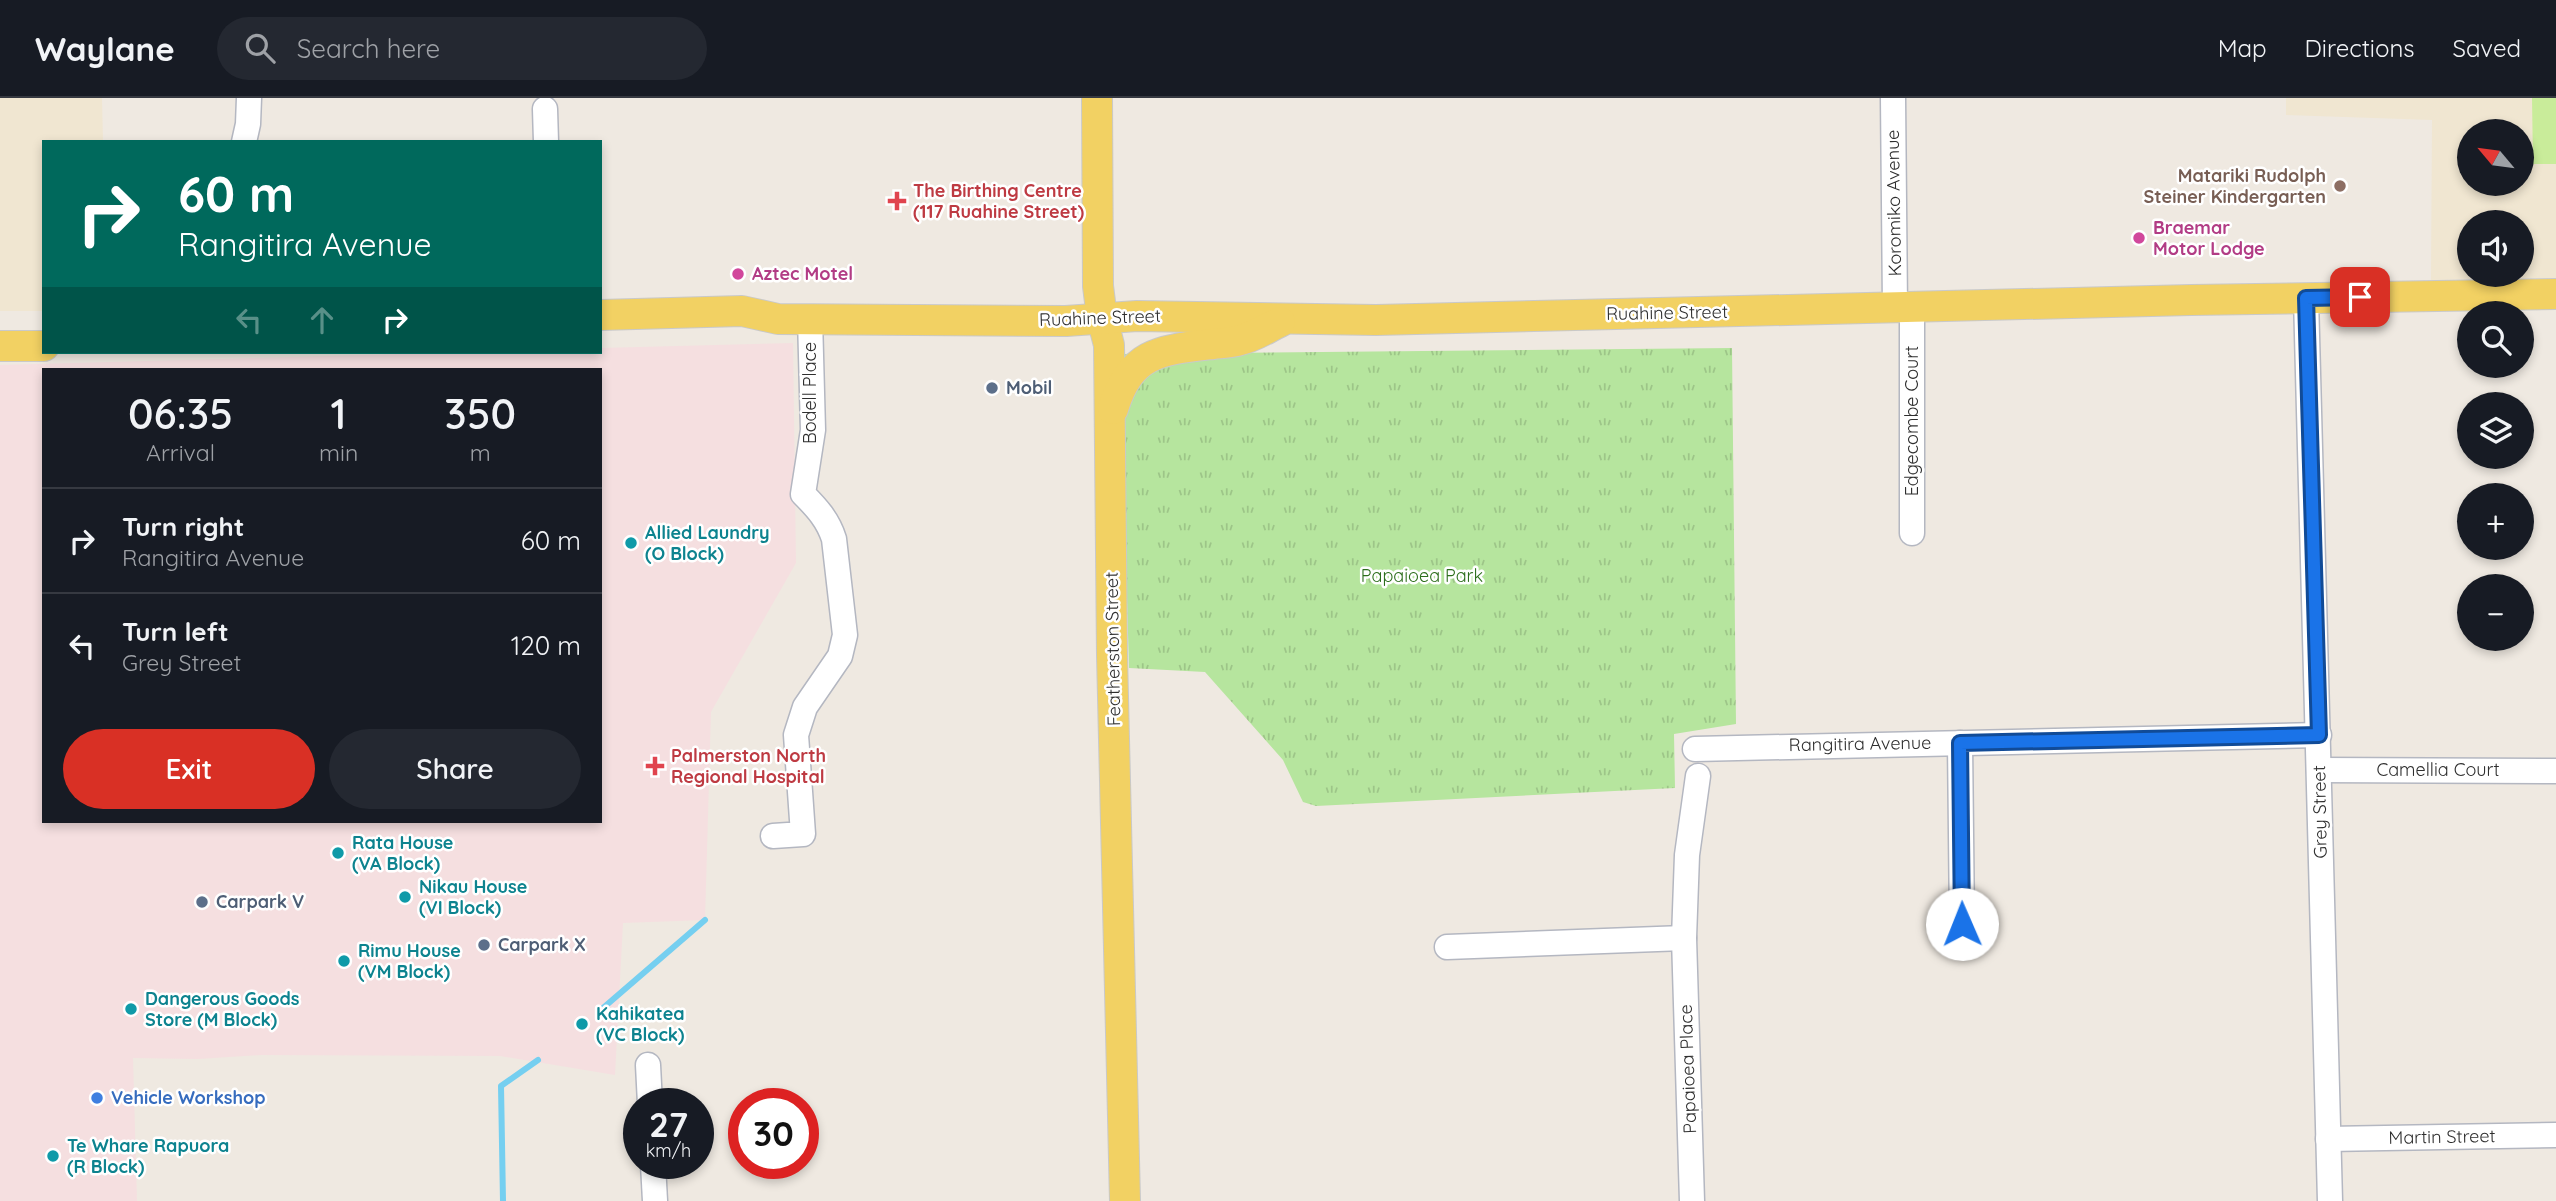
<!DOCTYPE html>
<meta charset="utf-8">
<style>
:root{--surface:#171b24;--page:#242831;--text:#f1f3f6;--muted:#9ea1a6;--line:#363941;--accent:#d93025}
body{margin:0;font-family:Quicksand,sans-serif;background:var(--page);color:var(--text);height:100vh;display:flex;flex-direction:column;font-size:26px;white-space:nowrap}
*{box-sizing:border-box;margin:0}
p{font-size:23px;color:var(--muted)}
.icon{flex:none;width:38px;height:38px;fill:none;stroke:currentColor;stroke-width:2;stroke-linecap:round;stroke-linejoin:round}
.map{position:relative;flex:1;overflow:hidden}
.details{position:absolute;left:42px;top:270px;width:560px;height:455px;display:flex;flex-direction:column;background:var(--surface);border-radius:0px;box-shadow:0 4px 10px #0003}
.details>*{flex:none}
.banner{position:absolute;left:42px;top:42px;width:560px;height:214px;border-radius:0px;box-shadow:0 4px 10px #0003;background:#00695c;color:#fff;overflow:hidden}
.needle{width:46px;rotate:299deg}
.fabs{position:absolute;left:2457px;top:21px;display:grid;gap:14px}
.fabs a{display:grid;place-items:center;width:77px;height:77px;border-radius:50%;background:var(--surface);box-shadow:0 4px 10px #0003;font-size:35px}
.speed{position:absolute;left:623px;top:990px;display:flex;gap:14px;font-size:35px;font-weight:700;text-align:center}
.speed>*{display:grid;place-content:center;width:91px;height:91px;border-radius:50%;background:var(--surface);box-shadow:0 4px 10px #0003;line-height:1}
.speed small{font-size:18px;font-weight:400}
.speed .limit{border:10px solid #d22;background:#fff;color:#111}
.pin{position:absolute;display:grid;place-items:center;width:60px;height:60px;color:#fff;margin:-30px;border-radius:14px;box-shadow:0 4px 10px #0006}
.me{position:absolute;width:77px;margin:-38px;rotate:359deg;stroke-linejoin:round;filter:drop-shadow(0 0 5px #0008)}
.turn{display:flex;align-items:center;gap:24px;height:147px;padding:0 21px;font-size:32px}
.turn .icon{width:91px;height:91px;stroke-width:2.5}
.turn b{display:block;font-size:49px;line-height:60px}
.lanes{display:flex;align-items:center;height:66px;padding:0 21px;background:#0003;justify-content:center;gap:35px;direction:ltr}
.lanes .off{opacity:.35}
.eta{display:flex;justify-content:space-evenly;align-items:center;height:119px;text-align:center}
.eta b{font-size:42px;font-weight:600;line-height:49px}
.cta{display:flex;gap:14px;margin-top:auto;padding:14px 21px}
.cta a{flex:1;height:80px;border-radius:42px;background:var(--accent);color:#fff;font-size:28px;font-weight:600;line-height:80px;text-align:center}
.cta a+a{background:var(--page);color:var(--text)}
ul{padding:0;list-style:none}
li{display:flex;align-items:center;gap:21px;height:105px;padding:0 21px;border-top:2px solid var(--line)}
li div{flex:1}
li b{display:block;font-size:26px}
li em{font-style:normal}
header{display:flex;align-items:center;gap:42px;box-sizing:border-box;height:98px;padding:0 35px;background:var(--surface);border-bottom:2px solid var(--line)}
header strong{font-size:33px}
nav{display:flex;gap:38px;margin-inline-start:auto;font-size:24px}
.search{width:490px;height:63px;background:var(--page);display:flex;align-items:center;gap:18px;box-sizing:border-box;padding:0 24px;border-radius:38px;color:var(--muted);font-size:26px}
.map>svg:first-child{display:block}
.education{fill:#f0e6d1;fill-rule:evenodd}
.medical{fill:#f5dfe0;fill-rule:evenodd}
.park{fill:url(#park-tufts)}
.pitch{fill:#c9ec9a}
.lines{fill:none;stroke-linecap:round;stroke-linejoin:round}
.stream{stroke:#75cff0;stroke-width:6}
.minor-casing{stroke:#b4b7c1;stroke-width:27}
.major-casing{stroke:#c9c9c9;stroke-width:32}
.minor{stroke:#fff;stroke-width:24}
.major{stroke:#f2d163;stroke-width:30}
.route-casing{stroke:#114b97;stroke-width:18}
.route{stroke:#1a73e8;stroke-width:12}
.education-dot{fill:#8d6e63;stroke:#fff;stroke-width:2.5}
.health-dot{fill:#e0444e;stroke:#fff;stroke-width:2.5}
.hotel-dot{fill:#d1479c;stroke:#fff;stroke-width:2.5}
.service-dot{fill:#5c6f8a;stroke:#fff;stroke-width:2.5}
.culture-dot{fill:#0f9aa8;stroke:#fff;stroke-width:2.5}
.shop-dot{fill:#3f7fe0;stroke:#fff;stroke-width:2.5}
.labels{text-anchor:middle;stroke-width:5;stroke-linejoin:round;paint-order:stroke}
.education-label{font-size:18px;font-weight:bold;fill:#785e54;stroke:#fff;text-anchor:end}
.health-label{font-size:18px;font-weight:bold;fill:#be3a42;stroke:#fff;text-anchor:start}
.street-label{font-size:18px;fill:#2e2e2e;stroke:#fff}
.hotel-label{font-size:18px;font-weight:bold;fill:#b23c85;stroke:#fff;text-anchor:start}
.service-label{font-size:18px;font-weight:bold;fill:#4e5e75;stroke:#fff;text-anchor:start}
.culture-label{font-size:18px;font-weight:bold;fill:#0d838f;stroke:#fff;text-anchor:start}
.park-label{font-size:18px;fill:#2c6e1b;stroke:#fff}
.shop-label{font-size:18px;font-weight:bold;fill:#366cbe;stroke:#fff;text-anchor:start}
</style>
<header>
<strong>Waylane</strong>
<div class="search"><svg class="icon" aria-label="search" viewBox="0 0 24 24"><circle cx="10" cy="10" r="6"/><path d="M15 15l6 6"/></svg>Search here</div>
<nav><a>Map</a><a>Directions</a><a>Saved</a></nav>
</header>
<div class="map">
<svg width="2556" height="1103" viewBox="0 0 2556 1103">
<defs>
<pattern id="park-tufts" width="24" height="20" patternUnits="userSpaceOnUse" patternTransform="scale(1.75)"><rect width="24" height="20" fill="#b6e59e"/><path d="M3 7l-1-3M5 7V3M7 7l1-3M15 17l-1-3M17 17v-4M19 17l1-3" fill="none" stroke="#9dc588"/></pattern>
</defs>
<rect width="100%" height="100%" fill="#efe9e1"/>
<!-- education -->
<g class="education">
<path d="M0,0h102l1,44h-59v169h-44z"/>
<path d="M2286,0h270v180l-125,2 1,-160 -146,-5zM2469,33h53v53h-53zM2469,124h53v53h-53z"/>
</g>
<!-- medical -->
<path class="medical" d="M793,245l3,220 -85,149 -6,208 -82,3 -8,152 -115,-19 -239,-1 -63,4 -65,-1 4,143h-137v-836l471,-13h129v-4zM44,271h556v452h-556z"/>
<!-- park -->
<path class="park" d="M1732,250l4,376 -62,10 1,54 -359,18 -13,-4 -20,-42 -78,-88 -76,-4 -9,-314z"/>
<!-- pitch -->
<path class="pitch" d="M2532,0h24v66h-23z"/>
<g class="lines">
<!-- stream -->
<g class="stream">
<path d="M603,910l102,-88"/>
<path d="M503,1103l-2,-115 37,-26"/>
</g>
<defs>
<g id="minor">
<path d="M1893,0l2,210"/>
<path d="M545,11l1,33"/>
<path d="M244,44l4,-18 1,-26"/>
<path d="M2306,200l24,903"/>
<path d="M1912,435v-225"/>
<path d="M1960,645l2,181"/>
<path d="M1695,651l624,-14"/>
<path d="M2319,672l237,1"/>
<path d="M773,738l30,-2 -7,-99 9,-28 35,-51 5,-21 -11,-96c-6,-19 -17,-31 -31,-45l10,-64 -3,-112"/>
<path d="M1447,849l237,-9"/>
<path d="M648,967l2,39"/>
<path d="M2328,1041l228,-4"/>
<path d="M653,1066l2,37"/>
<path d="M1692,1103l-8,-263 3,-83 11,-79"/>
</g>
<g id="major">
<path d="M1097,0l1,188 4,32 7,27 3,310 13,546"/>
<path d="M600,217l142,-4 36,8 288,2 71,-5 239,4 815,-20 365,-6"/>
<path d="M0,248h44"/>
<path d="M1113,311c17,-57 47,-59 100,-65 9,-1 19,-1 27,-4 14,-3 27,-12 40,-18"/>
</g>
</defs>
<!-- minor casing -->
<use href="#minor" class="minor-casing"/>
<!-- major casing -->
<use href="#major" class="major-casing"/>
<!-- minor -->
<use href="#minor" class="minor"/>
<!-- major -->
<use href="#major" class="major"/>
</g>
<g class="lines">
<defs>
<path id="route" d="M1962,826l-2,-181 359,-8 -13,-437 54,-1"/>
</defs>
<!-- route casing -->
<use href="#route" class="route-casing"/>
<!-- route -->
<use href="#route" class="route"/>
</g>
<!-- markers -->
<circle class="education-dot" cx="2340" cy="88" r="7"/>
<g class="health-dot">
<path d="M893.5 92.5h7v7h7v7h-7v7h-7v-7h-7v-7h7z"/>
<path d="M651.5 657.5h7v7h7v7h-7v7h-7v-7h-7v-7h7z"/>
</g>
<g class="hotel-dot">
<circle cx="2139" cy="140" r="7"/>
<circle cx="738" cy="176" r="7"/>
</g>
<g class="service-dot">
<circle cx="992" cy="290" r="7"/>
<circle cx="202" cy="804" r="7"/>
<circle cx="484" cy="847" r="7"/>
</g>
<g class="culture-dot">
<circle cx="631" cy="445" r="7"/>
<circle cx="338" cy="755" r="7"/>
<circle cx="405" cy="799" r="7"/>
<circle cx="344" cy="863" r="7"/>
<circle cx="131" cy="911" r="7"/>
<circle cx="582" cy="926" r="7"/>
<circle cx="53" cy="1058" r="7"/>
</g>
<circle class="shop-dot" cx="97" cy="1000" r="7"/>
<g class="labels">
<!-- education labels -->
<g class="education-label">
<text x="2326" y="84">Matariki Rudolph<tspan x="2326" dy="21">Steiner Kindergarten</tspan></text>
</g>
<!-- health labels -->
<g class="health-label">
<text x="913" y="99">The Birthing Centre<tspan x="913" dy="21">(117 Ruahine Street)</tspan></text>
<text x="671" y="664">Palmerston North<tspan x="671" dy="21">Regional Hospital</tspan></text>
</g>
<!-- street labels -->
<g class="street-label">
<text transform="translate(1894 105) rotate(-91)" y="6">Koromiko Avenue</text>
<text transform="translate(1667 215) rotate(-1)" y="6">Ruahine Street</text>
<text transform="translate(1100 220) rotate(-2)" y="6">Ruahine Street</text>
<text transform="translate(810 295) rotate(-90)" y="6">Bodell Place</text>
<text transform="translate(1912 323) rotate(-90)" y="6">Edgecombe Court</text>
<text transform="translate(1113 551) rotate(-91)" y="6">Featherston Street</text>
<text transform="translate(1860 646) rotate(-1)" y="6">Rangitira Avenue</text>
<text x="2438" y="678">Camellia Court</text>
<text transform="translate(2320 714) rotate(-91)" y="6">Grey Street</text>
<text transform="translate(1688 971) rotate(-92)" y="6">Papaioea Place</text>
<text transform="translate(2442 1039) rotate(-1)" y="6">Martin Street</text>
</g>
<!-- hotel labels -->
<g class="hotel-label">
<text x="2153" y="136">Braemar<tspan x="2153" dy="21">Motor Lodge</tspan></text>
<text x="752" y="182">Aztec Motel</text>
</g>
<!-- service labels -->
<g class="service-label">
<text x="1006" y="296">Mobil</text>
<text x="216" y="810">Carpark V</text>
<text x="498" y="853">Carpark X</text>
</g>
<!-- culture labels -->
<g class="culture-label">
<text x="645" y="441">Allied Laundry<tspan x="645" dy="21">(O Block)</tspan></text>
<text x="352" y="751">Rata House<tspan x="352" dy="21">(VA Block)</tspan></text>
<text x="419" y="795">Nikau House<tspan x="419" dy="21">(VI Block)</tspan></text>
<text x="358" y="859">Rimu House<tspan x="358" dy="21">(VM Block)</tspan></text>
<text x="145" y="907">Dangerous Goods<tspan x="145" dy="21">Store (M Block)</tspan></text>
<text x="596" y="922">Kahikatea<tspan x="596" dy="21">(VC Block)</tspan></text>
<text x="67" y="1054">Te Whare Rapuora<tspan x="67" dy="21">(R Block)</tspan></text>
</g>
<!-- park labels -->
<g class="park-label">
<text x="1422" y="484">Papaioea Park</text>
</g>
<!-- shop labels -->
<g class="shop-label">
<text x="111" y="1006">Vehicle Workshop</text>
</g>
</g>
</svg>
<div class="fabs">
<a><svg class="needle" viewBox="-14 -14 28 28"><path d="M0-13l5 13h-10z" fill="#e53935"/><path d="M0 13l5-13h-10z" fill="#9ea1a6"/></svg></a>
<a><svg class="icon" aria-label="sound" viewBox="0 0 24 24"><path d="M4 9h4l5-4v14l-5-4H4zM17 9q2 3 0 6"/></svg></a>
<a><svg class="icon" aria-label="search" viewBox="0 0 24 24"><circle cx="10" cy="10" r="6"/><path d="M15 15l6 6"/></svg></a>
<a><svg class="icon" aria-label="layers" viewBox="0 0 24 24"><path d="M12 4l9 5-9 5-9-5zM3 14l9 5 9-5"/></svg></a>
<a>+</a>
<a>−</a>
</div>
<div class="speed"><div>27<small>km/h</small></div><div class="limit">30</div></div>
<div class="pin" style="left:2360px;top:199px;background:#d93025"><svg class="icon" aria-label="arrive" viewBox="0 0 24 24"><path d="M6 21V4h12l-3 4 3 4H6"/></svg></div>
<svg class="me" style="left:1962px;top:826px" viewBox="-20 -20 40 40"><circle r="19" fill="#fff"/><path d="M0-13L10 11 0 6-10 11z" fill="#1a73e8"/></svg>
<div class="banner">
<div class="turn"><svg class="icon" aria-label="right" viewBox="0 0 24 24"><path d="M7 20v-9h11M14 6l5 5-5 5"/></svg><div><b>60 m</b>Rangitira Avenue</div></div>
<div class="lanes"><svg class="icon off" aria-label="left" viewBox="0 0 24 24"><path d="M17 20v-9H6M10 6l-5 5 5 5"/></svg><svg class="icon off" aria-label="ahead" viewBox="0 0 24 24"><path d="M12 20V5M6 11l6-6 6 6"/></svg><svg class="icon" aria-label="right" viewBox="0 0 24 24"><path d="M7 20v-9h11M14 6l5 5-5 5"/></svg></div>
</div>
<section class="details">
<div class="eta">
<div><b>06:35</b><p>Arrival</p></div>
<div><b>1</b><p>min</p></div>
<div><b>350</b><p>m</p></div>
</div>
<ul>
<li><svg class="icon" aria-label="right" viewBox="0 0 24 24"><path d="M7 20v-9h11M14 6l5 5-5 5"/></svg><div><b>Turn right</b><p>Rangitira Avenue</p></div><em>60 m</em></li>
<li><svg class="icon" aria-label="left" viewBox="0 0 24 24"><path d="M17 20v-9H6M10 6l-5 5 5 5"/></svg><div><b>Turn left</b><p>Grey Street</p></div><em>120 m</em></li>
</ul>
<div class="cta"><a>Exit</a><a>Share</a></div>
</section>
</div>
